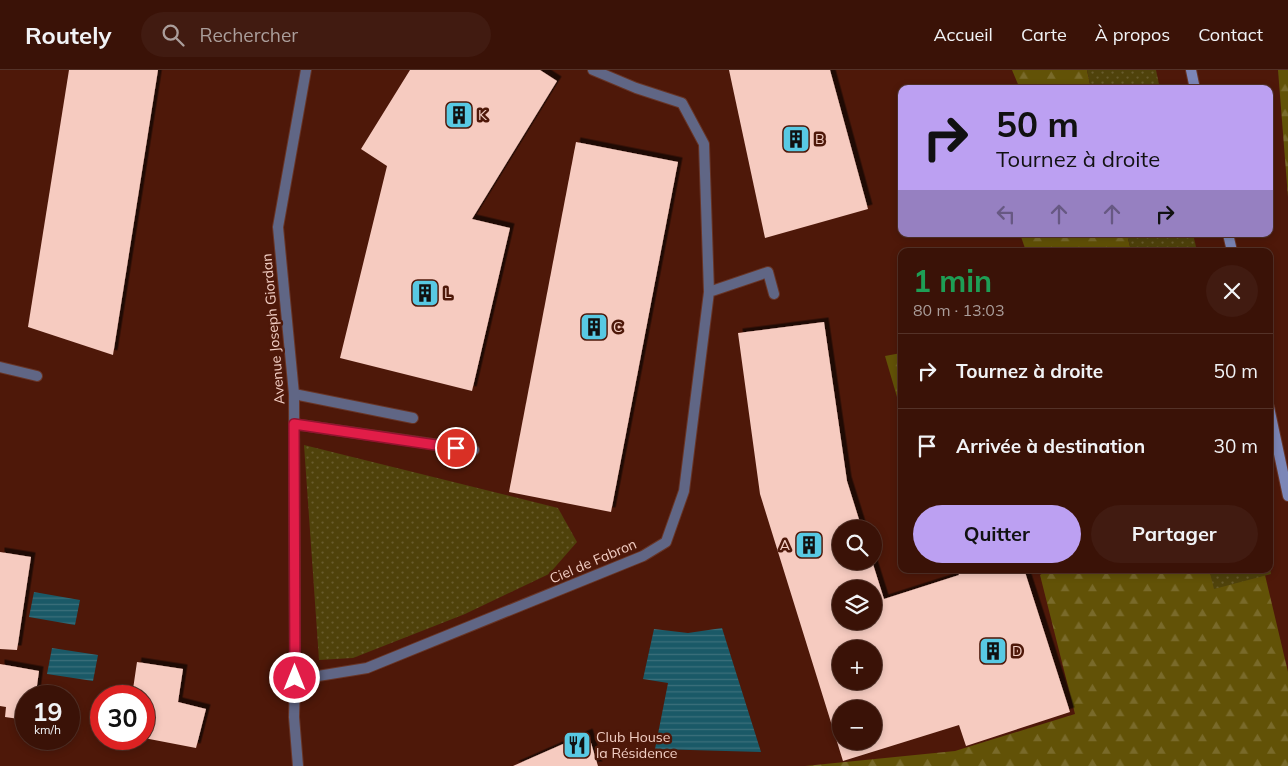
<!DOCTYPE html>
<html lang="fr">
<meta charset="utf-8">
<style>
:root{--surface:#3a1207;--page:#411b11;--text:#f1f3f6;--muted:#ab9e9b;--line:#543228;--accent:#bca0f2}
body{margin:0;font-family:Mulish,sans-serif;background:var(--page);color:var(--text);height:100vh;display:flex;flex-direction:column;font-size:19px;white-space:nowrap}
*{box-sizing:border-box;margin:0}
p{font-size:16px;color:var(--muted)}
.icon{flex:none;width:28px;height:28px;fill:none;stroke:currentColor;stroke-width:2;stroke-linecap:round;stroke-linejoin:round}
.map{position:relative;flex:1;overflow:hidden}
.details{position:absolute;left:898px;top:178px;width:375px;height:325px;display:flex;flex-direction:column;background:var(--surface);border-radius:10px;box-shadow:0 2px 8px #0003,0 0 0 1px var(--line)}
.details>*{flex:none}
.banner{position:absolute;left:898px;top:15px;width:375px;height:152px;border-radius:10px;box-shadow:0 2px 8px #0003,0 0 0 1px var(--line);background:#bca0f2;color:#111;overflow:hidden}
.buttons{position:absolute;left:832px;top:450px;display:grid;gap:10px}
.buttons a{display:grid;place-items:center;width:50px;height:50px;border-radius:50%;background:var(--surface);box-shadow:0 2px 8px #0003,0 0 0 1px var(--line);font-size:25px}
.speed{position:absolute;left:15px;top:615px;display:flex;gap:10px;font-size:25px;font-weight:700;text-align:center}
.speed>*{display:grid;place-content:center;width:65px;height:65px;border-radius:50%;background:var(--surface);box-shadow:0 2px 8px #0003,0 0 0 1px var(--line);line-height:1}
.speed small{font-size:12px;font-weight:400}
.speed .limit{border:8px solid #d22;background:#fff;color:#111}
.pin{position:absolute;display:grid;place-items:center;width:42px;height:42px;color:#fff;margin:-21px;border:2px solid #fff;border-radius:50%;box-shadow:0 1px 5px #0007}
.me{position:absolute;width:55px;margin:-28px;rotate:0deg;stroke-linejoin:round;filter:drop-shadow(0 0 4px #0008)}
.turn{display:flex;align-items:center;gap:18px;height:105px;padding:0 15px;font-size:22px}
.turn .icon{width:65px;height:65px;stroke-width:2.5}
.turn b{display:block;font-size:35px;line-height:42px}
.lanes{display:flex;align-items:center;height:48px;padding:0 15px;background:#0003;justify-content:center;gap:25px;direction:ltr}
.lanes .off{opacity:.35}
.round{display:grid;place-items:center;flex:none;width:52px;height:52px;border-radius:26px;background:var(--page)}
.overview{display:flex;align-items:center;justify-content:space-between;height:85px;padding:0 15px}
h1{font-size:30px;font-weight:700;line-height:38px;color:#1e9e55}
.action{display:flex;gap:10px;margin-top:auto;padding:10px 15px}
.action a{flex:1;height:58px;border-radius:30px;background:var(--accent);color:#111;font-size:20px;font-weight:700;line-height:58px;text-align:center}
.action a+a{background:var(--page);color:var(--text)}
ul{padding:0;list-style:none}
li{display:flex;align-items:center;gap:15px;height:75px;padding:0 15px;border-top:1px solid var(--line)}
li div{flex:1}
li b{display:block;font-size:19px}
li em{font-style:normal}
header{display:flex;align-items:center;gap:30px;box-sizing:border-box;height:70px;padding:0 25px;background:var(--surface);border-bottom:1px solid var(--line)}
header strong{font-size:24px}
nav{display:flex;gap:28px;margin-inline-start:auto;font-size:18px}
.search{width:350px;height:45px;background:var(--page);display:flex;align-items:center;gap:12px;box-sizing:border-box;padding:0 18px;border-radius:28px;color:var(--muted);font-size:19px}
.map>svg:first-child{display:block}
.forest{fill:url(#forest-firs)}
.park{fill:url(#park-dots)}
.water{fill:url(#water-rules)}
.building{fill:#f6cbc0;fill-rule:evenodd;filter:url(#shadow)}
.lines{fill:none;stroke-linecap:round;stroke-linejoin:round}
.lane-casing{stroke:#683527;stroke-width:12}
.street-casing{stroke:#683527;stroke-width:12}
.secondary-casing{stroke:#683527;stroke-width:12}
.lane{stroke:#606685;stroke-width:10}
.street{stroke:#606685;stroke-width:10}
.secondary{stroke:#7c86b7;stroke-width:10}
.route-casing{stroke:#92132f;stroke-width:12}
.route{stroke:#e11d48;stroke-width:9}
.labels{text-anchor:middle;stroke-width:5;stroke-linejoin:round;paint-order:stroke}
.poi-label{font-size:14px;fill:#f3cfc5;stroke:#4e1809;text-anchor:start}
.street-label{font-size:14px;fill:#f3cfc5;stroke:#4e1809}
</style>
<header>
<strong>Routely</strong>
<div class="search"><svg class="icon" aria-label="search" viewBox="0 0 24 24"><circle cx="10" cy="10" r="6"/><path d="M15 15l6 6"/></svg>Rechercher</div>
<nav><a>Accueil</a><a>Carte</a><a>À propos</a><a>Contact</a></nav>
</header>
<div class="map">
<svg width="1288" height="696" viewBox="0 0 1288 696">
<defs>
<pattern id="forest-firs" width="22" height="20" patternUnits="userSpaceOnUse" patternTransform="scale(1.25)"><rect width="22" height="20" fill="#625207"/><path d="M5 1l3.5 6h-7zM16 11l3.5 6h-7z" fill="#796a2a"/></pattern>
<pattern id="park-dots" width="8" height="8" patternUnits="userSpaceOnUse" patternTransform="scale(1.25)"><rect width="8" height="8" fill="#4f420b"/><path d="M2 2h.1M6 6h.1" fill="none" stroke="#695c2d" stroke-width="1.8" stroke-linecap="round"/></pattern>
<pattern id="water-rules" width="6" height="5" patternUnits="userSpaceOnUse" patternTransform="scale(1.25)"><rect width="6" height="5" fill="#1a5967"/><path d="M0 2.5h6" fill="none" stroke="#3c707b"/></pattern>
<filter id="shadow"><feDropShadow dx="4.5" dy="-4.5" stdDeviation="0" flood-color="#0009"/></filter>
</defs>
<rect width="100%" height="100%" fill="#4e1809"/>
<!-- forest -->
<g class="forest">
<path d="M1012,0h75l4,19h-71z"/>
<path d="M1278,0h10v127z"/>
<path d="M1020,164h107l4,17h-105z"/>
<path d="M901,283v43l-4,1 -12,-41z"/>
<path d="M1049,499h160l6,19 50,-13 23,97v94h-483l150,-15 120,-37 -35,-139z"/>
</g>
<!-- park -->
<g class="park">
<path d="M1087,0h69l4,19h-69z"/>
<path d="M1127,164h66l4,17h-66z"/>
<path d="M304,375l254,63 19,34 -28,32 -84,40 -112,44 -34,2z"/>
<path d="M1269,493l2,11 -57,15 -5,-20h60z"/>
</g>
<!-- water -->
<g class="water">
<path d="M34,522l46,8 -5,25 -46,-8z"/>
<path d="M722,558l39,124 -106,-3 13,-66 -25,-4 11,-50 34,4z"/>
<path d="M52,578l46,7 -5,26 -46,-7z"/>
</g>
<!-- building -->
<g class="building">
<path d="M69,0h89l-45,285 -85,-28z"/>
<path d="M410,0h130l17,11 -85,138 38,9 -38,163 -132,-33 47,-192 -26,-17z"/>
<path d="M729,0h101l38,139 -103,29z"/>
<path d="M576,72l102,20 -67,350 -102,-20z"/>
<path d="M824,252l23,159 15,48h-21v32h31l12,38 75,-24 -2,-6h67l46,143 -104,34 -7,-21 -116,36 -83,-267 -22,-161zM841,519h33v32h-33zM841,579h33v32h-33zM841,639h33v32h-33z"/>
<path d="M0,482l31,5 -14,93 -17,-1z"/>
<path d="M137,592l46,7 -5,33 28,7 -10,39 -52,-10v-42h-12z"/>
<path d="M0,594l39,7 -3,22 17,3h-27v24l-21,-3 1,-10 -6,-1z"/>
<path d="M588,663l10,33h-85z"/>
</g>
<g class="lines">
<defs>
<g id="lane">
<path d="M593,0l43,18 46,15 22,41 5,148"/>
<path d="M0,297l37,9"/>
<path d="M294,324l119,24"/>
<path d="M294,354l180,26"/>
<path d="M318,606l49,-8 276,-112 23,-14 18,-51 25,-199 59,-20 6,22"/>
</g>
<g id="street">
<path d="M306,0l-28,157 16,167 1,284 23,-2"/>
<path d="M295,608l-1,39 4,49"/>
</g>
<g id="secondary">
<path d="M1191,0l4,19"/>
<path d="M1228,164l4,17"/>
<path d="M1269,337l19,89"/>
</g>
</defs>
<!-- lane casing -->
<use href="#lane" class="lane-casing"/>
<!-- street casing -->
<use href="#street" class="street-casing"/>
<!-- secondary casing -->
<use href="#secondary" class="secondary-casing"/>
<!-- lane -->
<use href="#lane" class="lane"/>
<!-- street -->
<use href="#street" class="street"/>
<!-- secondary -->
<use href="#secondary" class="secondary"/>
</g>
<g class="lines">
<defs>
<path id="route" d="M295,608l-1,-254 162,24"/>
</defs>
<!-- route casing -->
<use href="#route" class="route-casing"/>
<!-- route -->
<use href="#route" class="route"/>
</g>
<!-- icons -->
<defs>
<symbol id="building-square" viewBox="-11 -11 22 22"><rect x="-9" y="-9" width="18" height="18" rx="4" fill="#58c9e3" stroke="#4e1809"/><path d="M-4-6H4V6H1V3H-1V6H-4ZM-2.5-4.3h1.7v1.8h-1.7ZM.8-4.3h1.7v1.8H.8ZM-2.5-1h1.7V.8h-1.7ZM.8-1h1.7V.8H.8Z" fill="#111"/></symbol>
<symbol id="restaurant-square" viewBox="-11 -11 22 22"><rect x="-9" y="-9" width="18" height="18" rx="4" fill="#58c9e3" stroke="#4e1809"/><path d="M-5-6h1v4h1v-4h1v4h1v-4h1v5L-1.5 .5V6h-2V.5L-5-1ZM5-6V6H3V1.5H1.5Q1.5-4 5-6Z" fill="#111"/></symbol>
</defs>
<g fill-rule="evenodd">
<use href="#building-square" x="443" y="29" width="32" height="32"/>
<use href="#building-square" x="780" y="53" width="32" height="32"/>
<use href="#building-square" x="409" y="207" width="32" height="32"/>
<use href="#building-square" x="578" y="241" width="32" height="32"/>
<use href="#building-square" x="793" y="459" width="32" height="32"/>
<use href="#building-square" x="977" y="565" width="32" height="32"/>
<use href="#restaurant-square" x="561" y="659" width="32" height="32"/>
</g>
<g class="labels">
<!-- poi labels -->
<g class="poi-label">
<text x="478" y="50">K</text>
<text x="815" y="74">B</text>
<text x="444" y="228">L</text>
<text x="613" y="262">C</text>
<text x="790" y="480" text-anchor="end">A</text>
<text x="1012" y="586">D</text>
<text x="596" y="672">Club House<tspan x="596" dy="16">la Résidence</tspan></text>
</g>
<!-- street labels -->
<g class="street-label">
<text transform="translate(273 259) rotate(-95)" y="5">Avenue Joseph Giordan</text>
<text transform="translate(593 491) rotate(-23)" y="5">Ciel de Fabron</text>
</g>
</g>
</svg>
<div class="buttons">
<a><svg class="icon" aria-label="search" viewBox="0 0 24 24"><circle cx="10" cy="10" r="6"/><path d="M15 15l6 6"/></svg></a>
<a><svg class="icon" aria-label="layers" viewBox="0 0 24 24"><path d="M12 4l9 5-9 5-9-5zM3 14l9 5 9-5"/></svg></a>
<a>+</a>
<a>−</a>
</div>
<div class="speed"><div>19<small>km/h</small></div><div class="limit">30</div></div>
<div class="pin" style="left:456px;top:378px;background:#d93025"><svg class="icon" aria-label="arrive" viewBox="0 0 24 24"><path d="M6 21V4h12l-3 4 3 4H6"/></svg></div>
<svg class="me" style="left:295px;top:608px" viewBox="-20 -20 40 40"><circle r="17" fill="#e11d48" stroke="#fff" stroke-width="3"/><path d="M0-11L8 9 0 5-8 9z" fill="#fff"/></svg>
<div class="banner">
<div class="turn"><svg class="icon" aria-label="right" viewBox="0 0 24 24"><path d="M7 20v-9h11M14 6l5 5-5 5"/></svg><div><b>50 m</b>Tournez à droite</div></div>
<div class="lanes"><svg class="icon off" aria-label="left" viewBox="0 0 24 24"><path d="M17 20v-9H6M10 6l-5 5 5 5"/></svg><svg class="icon off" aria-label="ahead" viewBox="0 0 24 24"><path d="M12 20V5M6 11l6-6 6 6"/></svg><svg class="icon off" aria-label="ahead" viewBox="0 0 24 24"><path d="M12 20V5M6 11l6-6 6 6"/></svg><svg class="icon" aria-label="right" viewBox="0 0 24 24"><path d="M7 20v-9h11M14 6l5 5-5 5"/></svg></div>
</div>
<section class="details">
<div class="overview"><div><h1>1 min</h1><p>80 m · 13:03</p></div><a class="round"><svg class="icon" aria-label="close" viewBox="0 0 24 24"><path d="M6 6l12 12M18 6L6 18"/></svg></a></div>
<ul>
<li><svg class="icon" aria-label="right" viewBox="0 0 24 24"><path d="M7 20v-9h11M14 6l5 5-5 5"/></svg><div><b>Tournez à droite</b></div><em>50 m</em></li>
<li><svg class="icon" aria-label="arrive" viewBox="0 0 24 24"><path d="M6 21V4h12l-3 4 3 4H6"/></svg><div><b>Arrivée à destination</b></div><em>30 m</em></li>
</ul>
<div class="action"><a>Quitter</a><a>Partager</a></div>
</section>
</div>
